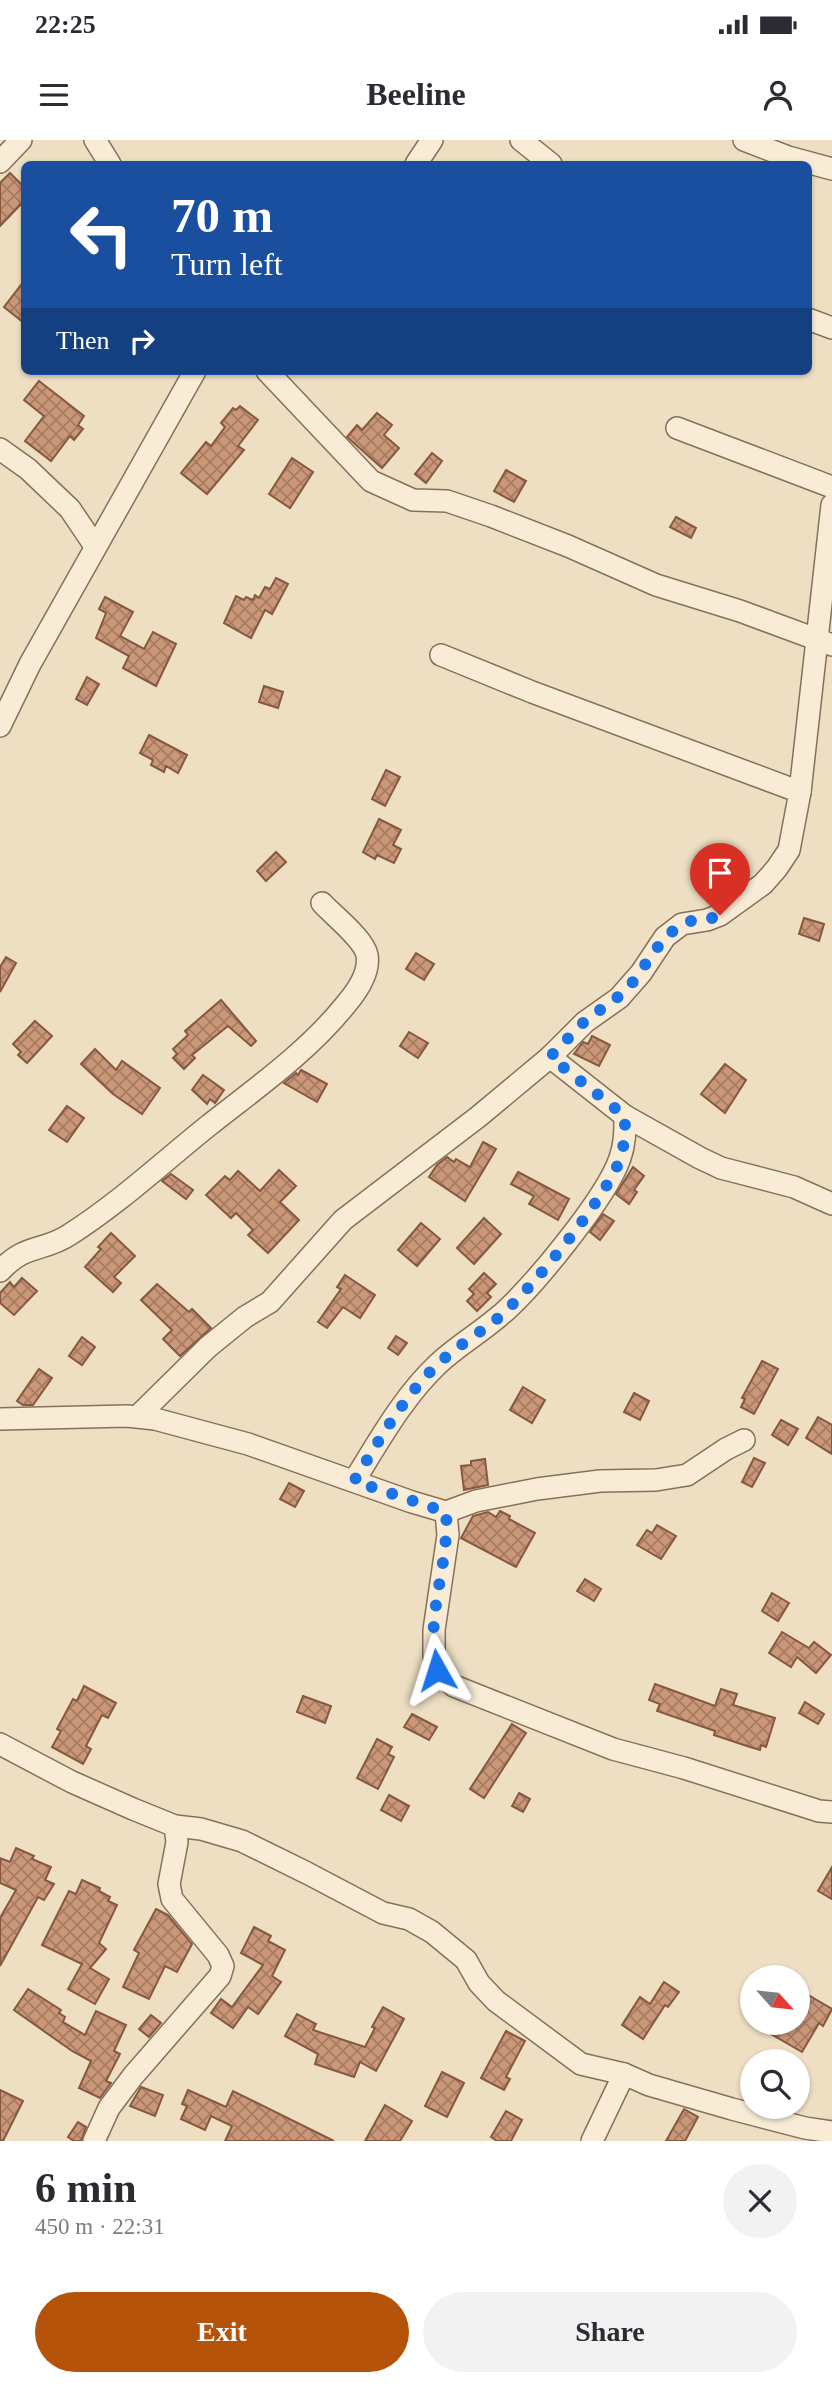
<!DOCTYPE html>
<meta charset="utf-8">
<style>
:root{--surface:#fff;--page:#f2f2f3;--text:#2b2b33;--muted:#7c7c81;--accent:#b45309}
body{margin:0;font-family:"Times New Roman",serif;background:var(--page);color:var(--text);height:100vh;display:flex;flex-direction:column;font-size:26px;white-space:nowrap}
*{box-sizing:border-box;margin:0}
p{font-size:23px;color:var(--muted)}
.icon{flex:none;width:38px;height:38px;fill:none;stroke:currentColor;stroke-width:2;stroke-linecap:round;stroke-linejoin:round}
.map{position:relative;height:2001px;overflow:hidden}
.side{display:flex;flex-direction:column;background:var(--surface);flex:1}
.side>*{flex:none}
.banner{position:absolute;left:21px;top:21px;width:791px;height:214px;border-radius:10px;box-shadow:0 2px 5px #0004;background:#1a4fa0;color:#fff;overflow:hidden}
.needle{width:46px;rotate:117deg}
.tools{position:absolute;left:740px;top:1825px;display:grid;gap:14px}
.tools a{display:grid;place-items:center;width:70px;height:70px;border-radius:50%;background:var(--surface);box-shadow:0 2px 5px #0004;font-size:35px}
.pin{position:absolute;display:grid;place-items:center;width:60px;height:60px;color:#fff;margin:-72px -30px;border-radius:50% 50% 50% 0;rotate:-45deg;box-shadow:0 0 7px #0007}
.pin .icon{rotate:45deg}
.me{position:absolute;width:77px;margin:-38px;rotate:354deg;stroke-linejoin:round;filter:drop-shadow(0 0 5px #0008)}
.turn{display:flex;align-items:center;gap:24px;height:147px;padding:0 35px;font-size:32px}
.turn .icon{width:91px;height:91px;stroke-width:2.5}
.turn b{display:block;font-size:49px;line-height:60px}
.then{display:flex;align-items:center;height:66px;padding:0 35px;background:#0003;gap:14px;font-size:26px}
.round{display:grid;place-items:center;flex:none;width:74px;height:74px;border-radius:37px;background:var(--page)}
.head{display:flex;align-items:center;justify-content:space-between;height:119px;padding:0 35px}
h1{font-size:42px;font-weight:800;line-height:52px}
.action{display:flex;gap:14px;margin-top:auto;padding:14px 35px}
.action a{flex:1;height:80px;border-radius:42px;background:var(--accent);color:#fff;font-size:28px;font-weight:800;line-height:80px;text-align:center}
.action a+a{background:var(--page);color:var(--text)}
.status{display:flex;justify-content:space-between;align-items:center;height:49px;padding:0 35px;background:var(--surface);direction:ltr}
.status svg{height:19px;fill:currentColor}
header{display:flex;justify-content:space-between;align-items:center;height:91px;padding:0 35px;background:var(--surface);font-size:32px;font-weight:800}
.map>svg:first-child{display:block}
.building{fill:url(#building-cross-hatch);stroke:#865840;stroke-width:2}
.lines{fill:none;stroke-linecap:round;stroke-linejoin:round}
.minor-casing{stroke:#87705a;stroke-width:24}
.minor{stroke:#f8ecd6;stroke-width:21}
.route{stroke:#1a73e8;stroke-width:12;stroke-dasharray:0 21.6}
</style>
<div class="status"><b>22:25</b><svg viewBox="0 0 49 12"><path d="M0 12V9h3v3zM5 12V6h3v6zM10 12V3h3v9zM15 12V0h3v12zM26 1h20v11H26zM47 4h2v5h-2z"/></svg></div>
<header><svg class="icon" aria-label="menu" viewBox="0 0 24 24"><path d="M4 6h16M4 12h16M4 18h16"/></svg>Beeline<svg class="icon" aria-label="person" viewBox="0 0 24 24"><circle cx="12" cy="8" r="4"/><path d="M4 21q1-7 8-7t8 7"/></svg></header>
<div class="map">
<svg width="832" height="2001" viewBox="0 0 832 2001">
<defs>
<pattern id="building-cross-hatch" width="8" height="8" patternUnits="userSpaceOnUse" patternTransform="scale(1.75)"><rect width="8" height="8" fill="#cb9779"/><path d="M0 0l8 8M0 8l8-8" fill="none" stroke="#a67b63"/></pattern>
</defs>
<rect width="100%" height="100%" fill="#eedfc3"/>
<!-- building -->
<g class="building">
<path d="M10,33l14,14v14l-24,25v-43z"/>
<path d="M24,141v42l-20,-16z"/>
<path d="M39,241l45,35 -6,9 5,4 -9,11 -4,-4 -19,25 -26,-20 19,-25 -20,-16z"/>
<path d="M240,266l18,14 -20,26 6,4 -37,44 -26,-21 25,-31 5,4 14,-19 -4,-4 12,-15 3,2z"/>
<path d="M377,273l15,12 -8,10 15,13 -17,20 -35,-31 10,-12 5,5z"/>
<path d="M432,313l10,8 -16,22 -11,-9z"/>
<path d="M292,318l21,14 -23,36 -21,-14z"/>
<path d="M506,330l20,11 -12,21 -20,-11z"/>
<path d="M676,377l20,11 -5,10 -21,-11z"/>
<path d="M276,438l12,6 -16,30 -7,-4 -14,28 -27,-15 12,-27 8,4 2,-3 7,3 2,-5 4,3 6,-11 5,2z"/>
<path d="M105,457l28,15 -13,24 24,13 9,-17 23,12 -20,42 -33,-18 6,-12 -33,-18 10,-25 -7,-4z"/>
<path d="M87,537l12,7 -12,21 -11,-6z"/>
<path d="M264,546l19,6 -5,16 -19,-6z"/>
<path d="M149,595l38,20 -9,18 -12,-7 -2,6 -13,-7 2,-5 -13,-7z"/>
<path d="M386,630l14,7 -15,29 -13,-7z"/>
<path d="M379,679l22,11 -8,15 8,4 -7,14 -17,-8 -2,4 -12,-7z"/>
<path d="M276,712l10,10 -20,19 -9,-10z"/>
<path d="M804,778l20,6 -5,17 -20,-7z"/>
<path d="M416,813l18,11 -10,16 -18,-11z"/>
<path d="M6,817l10,6 -16,29v-25z"/>
<path d="M221,860l35,41 -5,5 -23,-20 -36,29 3,3 -11,11 -11,-11 4,-4 -4,-5 15,-14 -3,-4z"/>
<path d="M35,881l17,15 -25,27 -9,-8 3,-3 -8,-8z"/>
<path d="M409,892l19,11 -10,15 -18,-12z"/>
<path d="M592,896l18,9 -11,21 -25,-12 9,-12 5,2z"/>
<path d="M95,909l21,21 6,-9 38,27 -18,26 -29,-20 -32,-30z"/>
<path d="M725,924l21,16 -21,33 -24,-19z"/>
<path d="M301,930l26,14 -10,18 -33,-19 12,-10 2,2z"/>
<path d="M203,935l21,15 -9,13 -5,-4 -3,5 -15,-14z"/>
<path d="M67,966l17,12 -17,24 -18,-12z"/>
<path d="M483,1002l13,7 -31,52 -36,-24 8,-12 10,-8 7,5 2,-3 14,8z"/>
<path d="M633,1027l11,9 -10,14 3,2 -8,12 -13,-10z"/>
<path d="M279,1030l17,16 -16,16 19,18 -31,33 -20,-18 5,-5 -17,-17 -5,5 -25,-23 19,-19 5,4 8,-9 22,20z"/>
<path d="M518,1032l51,27 -11,21 -29,-16 5,-8 -23,-12z"/>
<path d="M171,1034l22,16 -7,9 -24,-18z"/>
<path d="M603,1074l11,7 -14,19 -10,-8z"/>
<path d="M484,1078l17,16 -27,30 -17,-16z"/>
<path d="M421,1083l19,16 -23,27 -19,-16z"/>
<path d="M111,1093l24,23 -21,21 7,6 -8,9 -28,-25 16,-18 -3,-2z"/>
<path d="M484,1133l12,11 -9,9 4,4 -14,14 -10,-10 7,-7 -5,-5z"/>
<path d="M345,1135l30,20 -15,23 -17,-11 -16,21 -9,-6 23,-33 -4,-2z"/>
<path d="M22,1138l15,13 -23,24 -14,-12v-10l10,-11 4,5z"/>
<path d="M157,1144l32,28 3,-3 19,19 -31,28 -17,-17 9,-9 -31,-30z"/>
<path d="M396,1196l11,7 -9,12 -10,-7z"/>
<path d="M82,1197l13,10 -13,18 -13,-9z"/>
<path d="M762,1221l16,8 -24,45 -13,-7 4,-8 -3,-1z"/>
<path d="M39,1229l13,9 -19,27h-10l-6,-4z"/>
<path d="M523,1247l22,13 -13,23 -22,-13z"/>
<path d="M634,1253l15,8 -9,19 -16,-8z"/>
<path d="M818,1277l14,8v29l-26,-16z"/>
<path d="M781,1280l17,9 -10,16 -16,-10z"/>
<path d="M754,1318l11,5 -13,24 -10,-5z"/>
<path d="M485,1319l3,26 -24,5 -3,-24 10,-1v-4z"/>
<path d="M289,1343l15,8 -9,16 -15,-8z"/>
<path d="M500,1371l10,5 -1,3 26,14 -19,34 -55,-29 12,-22 15,-4 8,5z"/>
<path d="M657,1385l19,11 -15,23 -24,-14 10,-15 5,3z"/>
<path d="M585,1439l16,10 -7,12 -17,-10z"/>
<path d="M772,1453l17,10 -11,18 -16,-10z"/>
<path d="M782,1492l27,16 5,-6 17,13 -15,18 -19,-16 -6,10 -22,-14z"/>
<path d="M655,1544l60,22 6,-17 16,5 -4,11 42,13 -9,29 -5,-2 -1,5 -13,-4 -33,-11 1,-4 -58,-20 3,-7 -11,-4z"/>
<path d="M84,1546l32,17 -8,15 -6,-3 -16,31 5,3 -8,15 -31,-17 9,-16 -4,-2 16,-30 4,2z"/>
<path d="M303,1556l28,10 -6,17 -28,-11z"/>
<path d="M805,1562l19,12 -6,10 -19,-11z"/>
<path d="M412,1574l25,13 -8,13 -25,-13z"/>
<path d="M512,1584l14,9 -42,65 -14,-9z"/>
<path d="M377,1599l15,8 -4,7 6,3 -16,32 -21,-11z"/>
<path d="M519,1653l11,6 -7,13 -11,-6z"/>
<path d="M389,1655l20,11 -8,15 -20,-11z"/>
<path d="M16,1708l18,8 -2,3 19,8 -6,13 9,4 -10,16 -6,-3 -38,69v-48l16,-28 -16,-7v-25l10,4z"/>
<path d="M832,1727v32l-14,-8z"/>
<path d="M82,1740l18,8 -1,3 11,6 -2,4 9,4 -18,38 7,6 -16,19 19,11 -14,25 -27,-15 14,-25 -40,-19 27,-54 7,3z"/>
<path d="M156,1769l12,6 24,29 -15,28 -12,-6 -16,33 -26,-12 16,-34 -5,-3z"/>
<path d="M254,1787l17,9 -3,5 17,9 -13,26 9,6 -23,32 -10,-7 -15,21 -22,-15 10,-14 11,8 31,-42 -22,-12z"/>
<path d="M664,1842l15,10 -11,15 -3,-2 -22,34 -21,-14 18,-28 10,7z"/>
<path d="M28,1849l33,21 -2,3 6,4 -2,5 22,13 11,-24 30,14 -12,26 6,3 -14,27 5,2 -11,15 -21,-10 12,-27 -19,-10 -58,-41z"/>
<path d="M798,1849l34,20 -9,17 -4,-3 -17,29 -50,-29h46z"/>
<path d="M383,1867l21,12 -28,52 -16,-9 -6,15 -39,-13 3,-10 -33,-18 12,-22 19,10 -3,6 52,17 10,-19 -3,-1z"/>
<path d="M151,1875l10,8 -12,14 -10,-8z"/>
<path d="M506,1891l19,10 -19,36 4,2 -6,11 -23,-12z"/>
<path d="M442,1932l22,11 -17,34 -22,-11z"/>
<path d="M141,1947l22,8 -8,21 -25,-10z"/>
<path d="M0,1950l23,11 -20,40h-3z"/>
<path d="M188,1950l38,17 7,-16 101,50h-109l7,-15 -21,-10 -6,14 -24,-11 6,-13 -5,-2z"/>
<path d="M385,1965l27,16 -12,20h-35z"/>
<path d="M684,1969l14,8 -13,24h-19z"/>
<path d="M506,1971l16,9 -11,21h-14l-6,-4z"/>
<path d="M78,1982l8,5 -5,14h-7l-6,-4z"/>
</g>
<g class="lines">
<defs>
<g id="minor">
<path d="M95,0l15,24"/>
<path d="M521,0l30,24"/>
<path d="M744,0l44,17 44,12"/>
<path d="M0,22l21,-22"/>
<path d="M416,24l16,-24"/>
<path d="M808,179l24,9"/>
<path d="M267,231l104,110 42,19 34,1 44,15 77,30 88,39 84,26 92,34"/>
<path d="M677,288l155,59"/>
<path d="M0,309l28,20 42,40 25,37"/>
<path d="M441,515l91,37 268,100"/>
<path d="M0,586l30,-62 165,-293"/>
<path d="M550,917l75,59 75,42 21,10 73,19 38,17"/>
<path d="M0,1131c26,-28 43,-19 69,-36 49,-31 93,-72 139,-109 48,-38 100,-74 139,-123 10,-12 23,-31 20,-48 -3,-16 -34,-40 -45,-52"/>
<path d="M138,1276l70,-69 37,-30 25,-15 73,-82 135,-103 72,-60 35,-35 34,-24 22,-25 24,-36 17,-13 25,-4 13,-5 43,-31 14,-16 12,-18 11,-58 32,-287"/>
<path d="M0,1279l127,-3 28,3 93,25 164,58 34,10 2,23 -14,95v25l3,15 17,16 159,63 71,19 135,43 13,1"/>
<path d="M354,1341c25,-40 49,-84 84,-117 18,-17 40,-30 59,-46 32,-25 110,-121 123,-160 5,-14 5,-27 5,-42"/>
<path d="M446,1372l30,-11 61,-12 63,-8 56,-1 31,-5 39,-26 18,-9"/>
<path d="M0,1604l72,38 61,27 42,17 26,3 41,12 65,32 76,40 26,6 23,13 34,28 13,23 17,18 85,63 43,10 25,11 83,24 73,19 27,4"/>
<path d="M94,2001l15,-33 24,-32 87,-100 3,-10 -5,-11 -46,-56 -3,-15 8,-42 -2,-16"/>
<path d="M592,2001l32,-67"/>
</g>
</defs>
<!-- minor casing -->
<use href="#minor" class="minor-casing"/>
<!-- minor -->
<use href="#minor" class="minor"/>
</g>
<g class="lines">
<!-- route -->
<path class="route" d="M437,1530c-13,-52 13,-106 9,-158l-92,-31c25,-40 49,-84 84,-117 18,-17 40,-30 59,-45 32,-27 110,-122 123,-160 5,-15 5,-28 5,-43l-75,-59 34,-35 43,-32 38,-53 17,-13 12,-4h13l13,-5"/>
</g>
</svg>
<div class="tools">
<a><svg class="needle" viewBox="-14 -14 28 28"><path d="M0-13l5 13h-10z" fill="#e53935"/><path d="M0 13l5-13h-10z" fill="#7c7c81"/></svg></a>
<a><svg class="icon" aria-label="search" viewBox="0 0 24 24"><circle cx="10" cy="10" r="6"/><path d="M15 15l6 6"/></svg></a>
</div>
<div class="pin" style="left:720px;top:775px;background:#d93025"><svg class="icon" aria-label="arrive" viewBox="0 0 24 24"><path d="M6 21V4h12l-3 4 3 4H6"/></svg></div>
<svg class="me" style="left:437px;top:1530px" viewBox="-20 -20 40 40"><path d="M0-17L14 15 0 8-14 15z" fill="#1a73e8" stroke="#fff" stroke-width="4"/></svg>
<div class="banner">
<div class="turn"><svg class="icon" aria-label="left" viewBox="0 0 24 24"><path d="M17 20v-9H6M10 6l-5 5 5 5"/></svg><div><b>70 m</b>Turn left</div></div>
<div class="then">Then<svg class="icon" aria-label="right" viewBox="0 0 24 24"><path d="M7 20v-9h11M14 6l5 5-5 5"/></svg></div>
</div>
</div>
<section class="side">
<div class="head"><div><h1>6 min</h1><p>450 m · 22:31</p></div><a class="round"><svg class="icon" aria-label="close" viewBox="0 0 24 24"><path d="M6 6l12 12M18 6L6 18"/></svg></a></div>
<div class="action"><a>Exit</a><a>Share</a></div>
</section>
